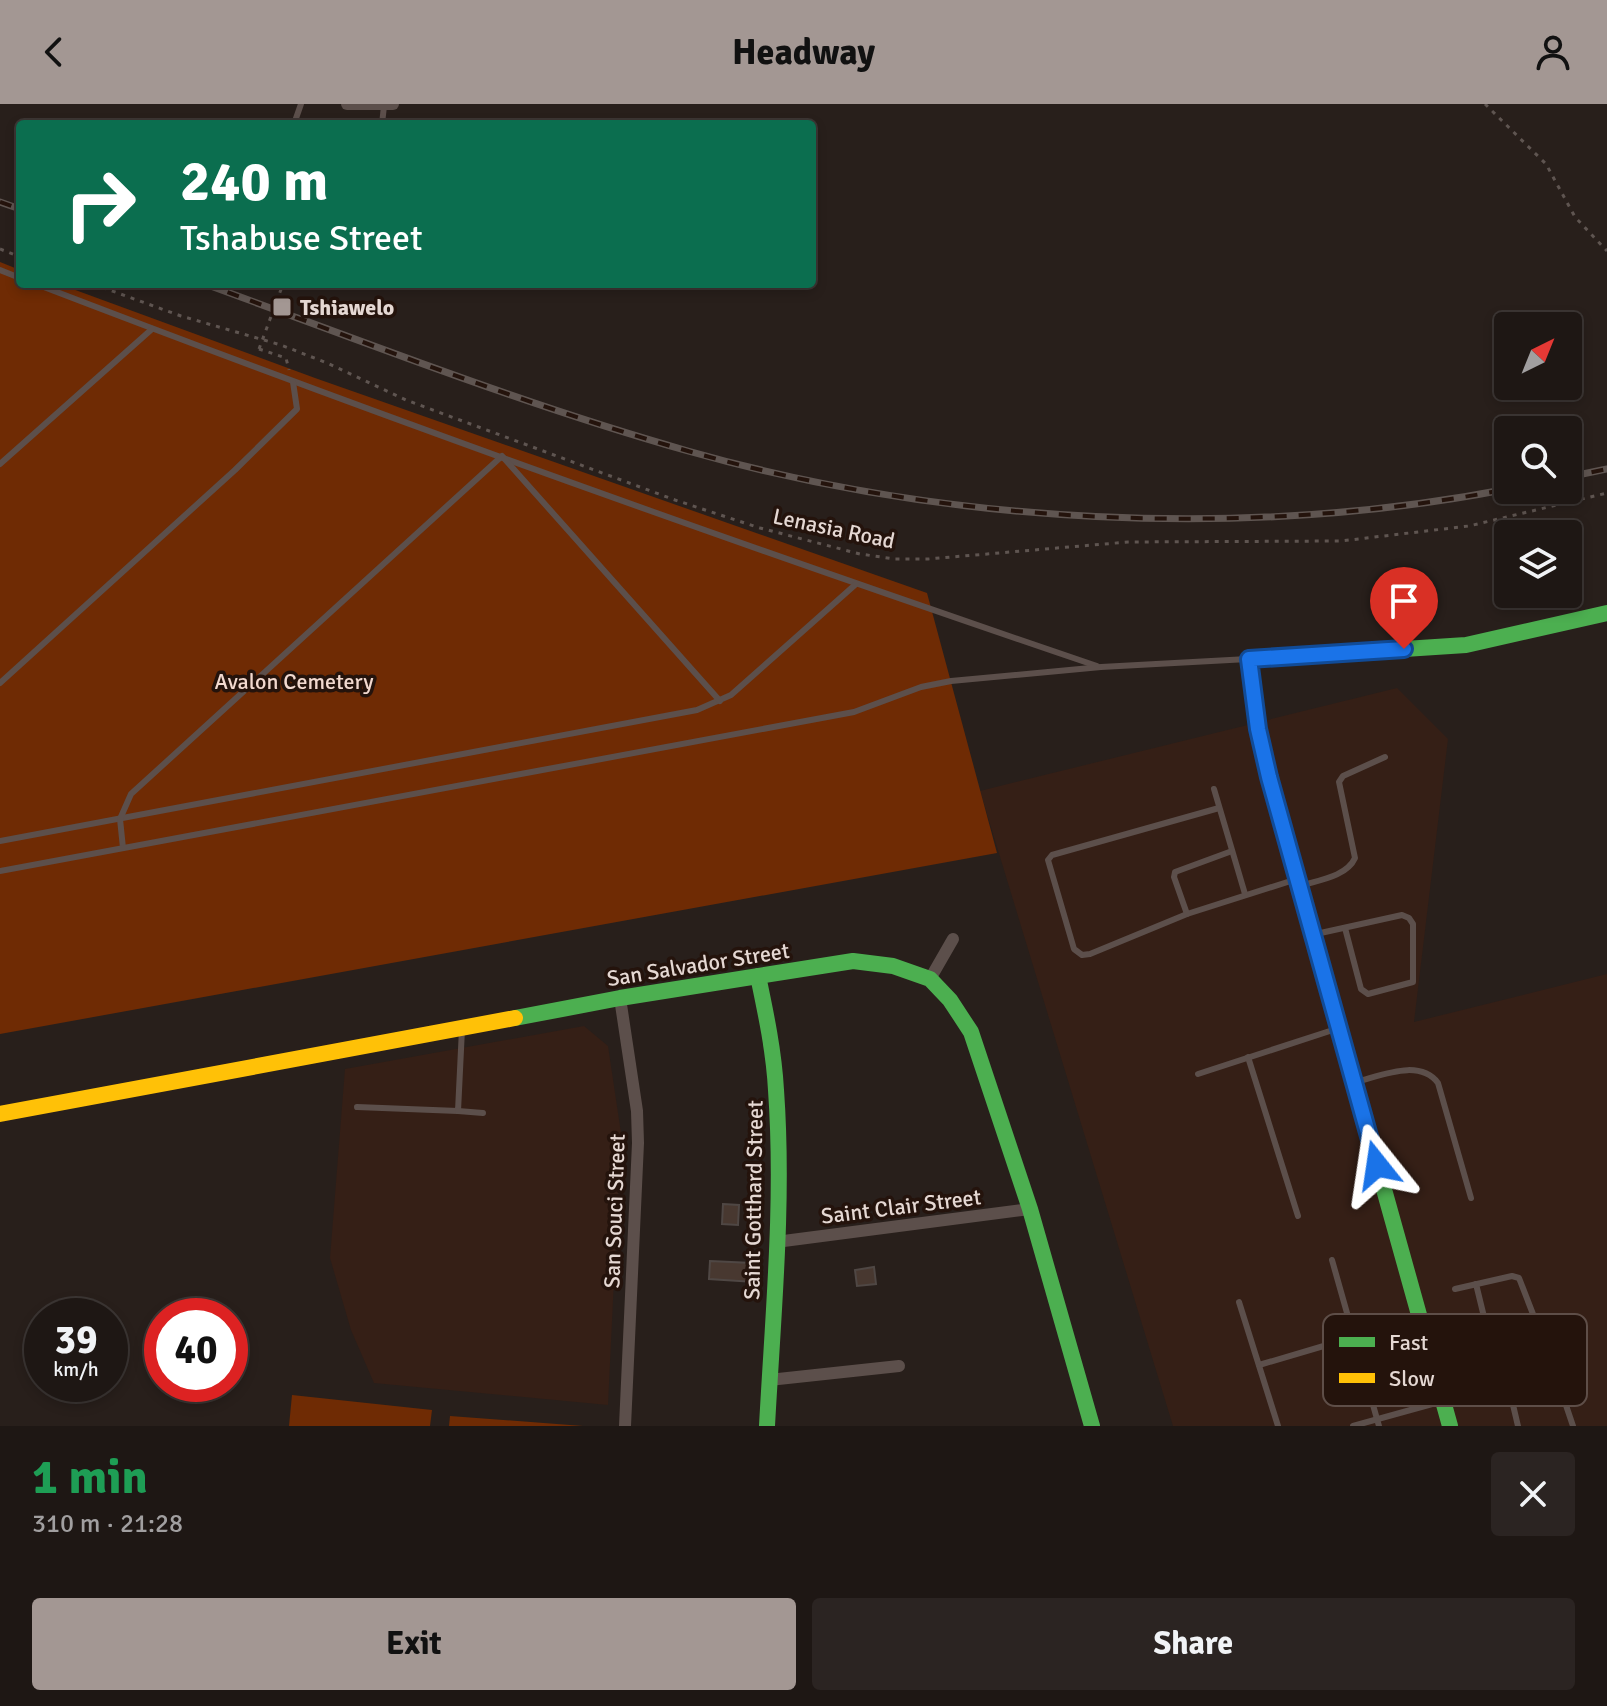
<!DOCTYPE html>
<meta charset="utf-8">
<style>
:root{--surface:#1e1714;--page:#2b2422;--text:#f1f3f6;--muted:#a19fa0;--line:#3c3634;--accent:#a39793}
body{margin:0;font-family:Signika,sans-serif;background:var(--page);color:var(--text);height:100vh;display:flex;flex-direction:column;font-size:30px;white-space:nowrap}
*{box-sizing:border-box;margin:0}
p{font-size:26px;color:var(--muted)}
.icon{flex:none;width:44px;height:44px;fill:none;stroke:currentColor;stroke-width:2;stroke-linecap:round;stroke-linejoin:round}
.map{position:relative;height:1322px;overflow:hidden}
.side{display:flex;flex-direction:column;background:var(--surface);flex:1}
.side>*{flex:none}
.guide{position:absolute;left:16px;top:16px;width:800px;height:168px;border-radius:8px;box-shadow:0 4px 12px #0003,0 0 0 2px var(--line);background:#0b6e4f;color:#fff;overflow:hidden}
.needle{width:52px;rotate:43deg}
.controls{position:absolute;left:1494px;top:208px;display:grid;gap:16px}
.controls a{display:grid;place-items:center;width:88px;height:88px;border-radius:8px;background:var(--surface);box-shadow:0 4px 12px #0003,0 0 0 2px var(--line);font-size:40px}
.speed{position:absolute;left:24px;top:1194px;display:flex;gap:16px;font-size:40px;font-weight:700;text-align:center}
.speed>*{display:grid;place-content:center;width:104px;height:104px;border-radius:50%;background:var(--surface);box-shadow:0 4px 12px #0003,0 0 0 2px var(--line);line-height:1}
.speed small{font-size:20px;font-weight:400}
.speed .limit{border:12px solid #d22;background:#fff;color:#111}
.pin{position:absolute;display:grid;place-items:center;width:68px;height:68px;color:#fff;margin:-82px -34px;border-radius:50% 50% 50% 0;rotate:-45deg;box-shadow:0 0 8px #0007}
.pin .icon{rotate:45deg}
.me{position:absolute;width:88px;margin:-44px;rotate:345deg;stroke-linejoin:round;filter:drop-shadow(0 0 6px #0008)}
.turn{display:flex;align-items:center;gap:28px;height:168px;padding:0 32px;font-size:36px}
.turn .icon{width:104px;height:104px;stroke-width:2.5}
.turn b{display:block;font-size:56px;line-height:68px}
.round{display:grid;place-items:center;flex:none;width:84px;height:84px;border-radius:8px;background:var(--page)}
.summary{display:flex;align-items:center;justify-content:space-between;height:136px;padding:0 32px}
h1{font-size:48px;font-weight:700;line-height:60px;color:#1e9e55}
.action{display:flex;gap:16px;margin-top:auto;padding:16px 32px}
.action a{flex:1;height:92px;border-radius:8px;background:var(--accent);color:#111;font-size:32px;font-weight:700;line-height:92px;text-align:center}
.action a+a{background:var(--page);color:var(--text)}
header{display:flex;justify-content:space-between;align-items:center;height:104px;padding:0 32px;background:var(--accent);color:#111;font-size:36px;font-weight:700}
.map>svg:first-child{display:block}
.built{fill:#351f16}
.green{fill:#6f2b04}
.building{fill:#483830;stroke:#4f4744;stroke-width:2}
.lines{fill:none;stroke-linecap:round;stroke-linejoin:round}
.path{stroke:#5f5551;stroke-width:3;stroke-dasharray:4 6;stroke-linecap:butt}
.lane{stroke:#5c4f4b;stroke-width:6}
.street{stroke:#5c4f4b;stroke-width:12}
.fast{stroke:#4caf50;stroke-width:16}
.slow{stroke:#ffc107;stroke-width:16}
.rail-casing{stroke:#5f5551;stroke-width:7}
.rail{stroke:#24130c;stroke-width:4;stroke-dasharray:12;stroke-linecap:butt}
.path-bridge{stroke:#5f5551;stroke-width:3;stroke-dasharray:4 6;stroke-linecap:butt}
.route-casing{stroke:#114b97;stroke-width:20}
.route{stroke:#1a73e8;stroke-width:14}
.poi-dot{fill:#a39793;stroke:#24130c;stroke-width:3}
.labels{text-anchor:middle;stroke-width:7;stroke-linejoin:round;paint-order:stroke}
.poi-label{font-size:22px;font-weight:bold;fill:#e5d8d3;stroke:#24130c;text-anchor:start}
.street-label{font-size:22px;fill:#e5d8d3;stroke:#24130c}
.park-label{font-size:22px;fill:#f2d9cf;stroke:#24130c}
.key{fill:#24130c;stroke:#5e4e48;stroke-width:2}
.key-label{font-size:22px;fill:#e5d8d3}
</style>
<header><svg class="icon" aria-label="back" viewBox="0 0 24 24"><path d="M15 5l-7 7 7 7"/></svg>Headway<svg class="icon" aria-label="person" viewBox="0 0 24 24"><circle cx="12" cy="8" r="4"/><path d="M4 21q1-7 8-7t8 7"/></svg></header>
<div class="map">
<svg width="1607" height="1322" viewBox="0 0 1607 1322">
<rect width="100%" height="100%" fill="#281f1b"/>
<!-- built -->
<g class="built">
<path d="M1397,584l51,51 -34,283 193,-48v452h-434l-193,-635z"/>
<path d="M584,922l24,20 13,87 -13,272 -234,-22 -23,-53 -21,-72 15,-189z"/>
</g>
<!-- green -->
<g class="green">
<path d="M0,158l20,8v14h39l256,94 612,215 70,260 -997,181z"/>
<path d="M292,1291l140,15 -2,16h-141z"/>
<path d="M450,1312l133,10h-134z"/>
</g>
<!-- building -->
<g class="building">
<path d="M723,1100l16,1 -1,20 -16,-1z"/>
<path d="M710,1157l42,2v5h3l-1,14 -45,-3z"/>
<path d="M874,1163l2,17 -19,2 -2,-16z"/>
</g>
<g class="lines">
<!-- path -->
<g class="path">
<path d="M1485,0l61,60 29,53 32,34"/>
<path d="M0,145l20,8"/>
<path d="M93,180l88,32 100,29 46,18 79,37 269,100 85,28 100,26 35,5h33l200,-17 213,-1 128,-15 138,-33"/>
<path d="M259,245l27,9 3,12"/>
</g>
<!-- lane -->
<g class="lane">
<path d="M294,20l7,-20"/>
<path d="M382,20l2,-18"/>
<path d="M0,166l20,8"/>
<path d="M36,180c351,135 705,261 1061,382"/>
<path d="M0,360l152,-135"/>
<path d="M0,579l235,-213 62,-61 -4,-27"/>
<path d="M1214,685l31,105"/>
<path d="M1219,704l-167,47 -4,5 26,89 8,6 8,-1 97,-40 110,-35"/>
<path d="M0,737l697,-131 34,-15 125,-111"/>
<path d="M123,744l-3,-29 11,-25 371,-338 218,245"/>
<path d="M0,767l854,-159 67,-25 30,-6 150,-14 147,-8"/>
<path d="M1303,781c17,-5 44,-9 52,-27l-16,-76 4,-6 42,-19"/>
<path d="M1187,810l-13,-37 1,-5 57,-21"/>
<path d="M1316,830l86,-19 7,3 4,6v58l-45,12 -7,-5 -16,-61"/>
<path d="M1248,953l50,159"/>
<path d="M1198,970l141,-46"/>
<path d="M1355,978c26,-6 64,-24 83,1l33,115"/>
<path d="M357,1003l101,4 4,-82"/>
<path d="M458,1007l25,2"/>
<path d="M1332,1156l47,166"/>
<path d="M1476,1180l20,82"/>
<path d="M1455,1185l57,-13 7,2 31,80 23,68"/>
<path d="M1239,1198l39,124"/>
<path d="M1259,1261l95,-28"/>
<path d="M1503,1271l47,-17"/>
<path d="M1439,1272c14,-4 37,-16 51,-13 17,3 24,48 28,63"/>
<path d="M1353,1322l90,-25"/>
</g>
<!-- street -->
<g class="street">
<path d="M347,0h46"/>
<path d="M930,875l23,-40"/>
<path d="M620,894l17,113 1,32 -13,283"/>
<path d="M776,1138l254,-33"/>
<path d="M769,1276l130,-14"/>
</g>
<!-- fast -->
<g class="fast">
<path d="M758,872c8,38 16,76 18,114 8,112 -3,224 -9,336"/>
<path d="M515,914l105,-20 233,-37 40,5 37,13 20,21 21,32 59,177 62,217"/>
<path d="M1450,1322l-181,-649 -14,-66 -6,-52 217,-14 141,-32"/>
</g>
<!-- slow -->
<path class="slow" d="M0,1010l515,-96"/>
<defs>
<g id="rail">
<path d="M0,98l20,7"/>
<path d="M205,180c160,58 320,121 483,167 257,73 557,89 820,38"/>
<path d="M1568,373l39,-8"/>
</g>
</defs>
<!-- rail casing -->
<use href="#rail" class="rail-casing"/>
<!-- rail -->
<use href="#rail" class="rail"/>
<!-- path-bridge -->
<path class="path-bridge" d="M259,245l24,-65"/>
</g>
<g class="lines">
<defs>
<path id="route" d="M1377,1061l-108,-388 -11,-48 -9,-70 155,-10"/>
</defs>
<!-- route casing -->
<use href="#route" class="route-casing"/>
<!-- route -->
<use href="#route" class="route"/>
</g>
<!-- markers -->
<rect class="poi-dot" x="272" y="193" width="20" height="20" rx="4"/>
<g class="labels">
<!-- poi labels -->
<g class="poi-label">
<text x="300" y="211">Tshiawelo</text>
</g>
<!-- street labels -->
<g class="street-label">
<text transform="translate(834 424) rotate(12)" y="8">Lenasia Road</text>
<text transform="translate(698 860) rotate(-9)" y="8">San Salvador Street</text>
<text transform="translate(753 1096) rotate(-89)" y="8">Saint Gotthard Street</text>
<text transform="translate(901 1102) rotate(-7)" y="8">Saint Clair Street</text>
<text transform="translate(614 1107) rotate(-88)" y="8">San Souci Street</text>
</g>
<!-- park labels -->
<g class="park-label">
<text x="294" y="585">Avalon Cemetery</text>
</g>
</g>
<!-- legend -->
<rect x="1323" y="1210" width="264" height="92" rx="12" class="key"/>
<rect x="1339" y="1233" width="36" height="10" fill="#4caf50"/>
<rect x="1339" y="1269" width="36" height="10" fill="#ffc107"/>
<g class="key-label">
<text x="1389" y="1246">Fast</text>
<text x="1389" y="1282">Slow</text>
</g>
</svg>
<div class="controls">
<a><svg class="needle" viewBox="-14 -14 28 28"><path d="M0-13l5 13h-10z" fill="#e53935"/><path d="M0 13l5-13h-10z" fill="#a19fa0"/></svg></a>
<a><svg class="icon" aria-label="search" viewBox="0 0 24 24"><circle cx="10" cy="10" r="6"/><path d="M15 15l6 6"/></svg></a>
<a><svg class="icon" aria-label="layers" viewBox="0 0 24 24"><path d="M12 4l9 5-9 5-9-5zM3 14l9 5 9-5"/></svg></a>
</div>
<div class="speed"><div>39<small>km/h</small></div><div class="limit">40</div></div>
<div class="pin" style="left:1404px;top:545px;background:#d93025"><svg class="icon" aria-label="arrive" viewBox="0 0 24 24"><path d="M6 21V4h12l-3 4 3 4H6"/></svg></div>
<svg class="me" style="left:1377px;top:1061px" viewBox="-20 -20 40 40"><path d="M0-17L14 15 0 8-14 15z" fill="#1a73e8" stroke="#fff" stroke-width="4"/></svg>
<div class="guide">
<div class="turn"><svg class="icon" aria-label="right" viewBox="0 0 24 24"><path d="M7 20v-9h11M14 6l5 5-5 5"/></svg><div><b>240 m</b>Tshabuse Street</div></div>
</div>
</div>
<section class="side">
<div class="summary"><div><h1>1 min</h1><p>310 m · 21:28</p></div><a class="round"><svg class="icon" aria-label="close" viewBox="0 0 24 24"><path d="M6 6l12 12M18 6L6 18"/></svg></a></div>
<div class="action"><a>Exit</a><a>Share</a></div>
</section>
